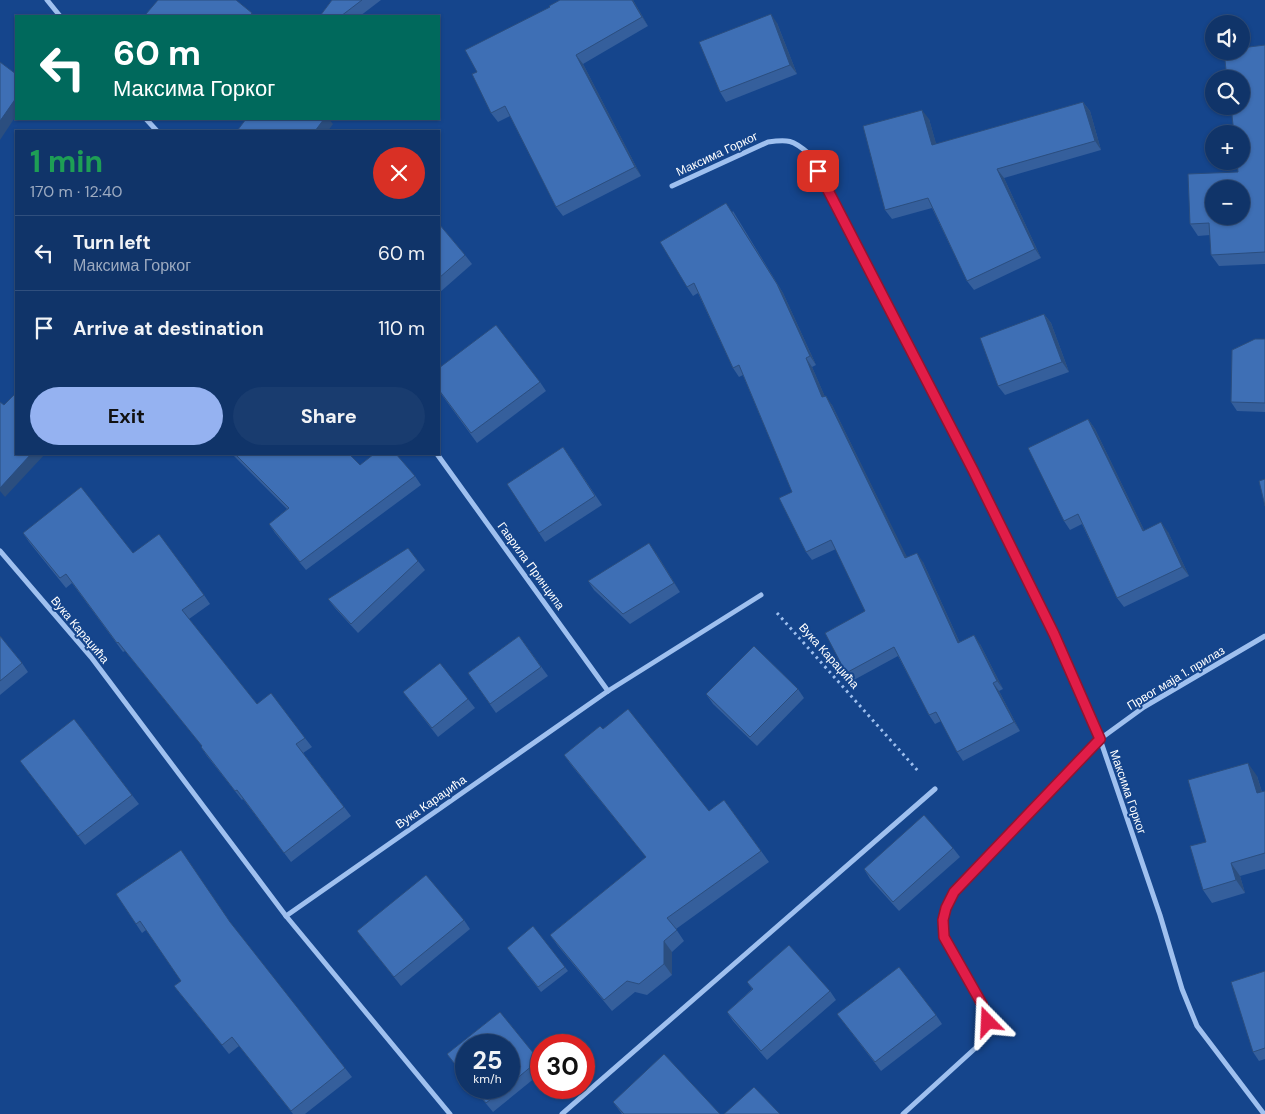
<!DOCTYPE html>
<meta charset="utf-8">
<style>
:root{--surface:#103469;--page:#193c6f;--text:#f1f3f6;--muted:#9caac0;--line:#304f7d;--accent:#95b2f1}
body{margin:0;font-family:"DM Sans",sans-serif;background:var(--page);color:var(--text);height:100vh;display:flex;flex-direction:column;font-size:19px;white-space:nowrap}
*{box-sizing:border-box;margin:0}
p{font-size:16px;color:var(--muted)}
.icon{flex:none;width:28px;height:28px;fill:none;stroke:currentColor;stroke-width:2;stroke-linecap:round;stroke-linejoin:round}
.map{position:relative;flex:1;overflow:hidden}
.side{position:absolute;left:15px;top:130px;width:425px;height:325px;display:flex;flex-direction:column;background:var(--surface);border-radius:0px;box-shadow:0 1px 4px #0004,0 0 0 1px var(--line)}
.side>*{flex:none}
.guide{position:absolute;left:15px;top:15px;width:425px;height:105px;border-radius:0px;box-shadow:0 1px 4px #0004,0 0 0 1px var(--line);background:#00695c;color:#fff;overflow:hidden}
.fabs{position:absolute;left:1205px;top:15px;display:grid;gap:10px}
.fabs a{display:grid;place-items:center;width:45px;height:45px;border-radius:50%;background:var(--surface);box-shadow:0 1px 4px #0004,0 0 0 1px var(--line);font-size:25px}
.speed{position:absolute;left:455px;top:1034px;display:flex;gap:10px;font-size:25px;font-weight:700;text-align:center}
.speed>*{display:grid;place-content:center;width:65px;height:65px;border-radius:50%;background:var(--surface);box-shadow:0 1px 4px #0004,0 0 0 1px var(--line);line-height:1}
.speed small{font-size:12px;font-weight:400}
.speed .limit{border:8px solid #d22;background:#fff;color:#111}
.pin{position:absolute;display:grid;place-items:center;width:42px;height:42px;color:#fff;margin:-21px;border-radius:10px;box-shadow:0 2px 8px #0006}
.me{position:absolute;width:55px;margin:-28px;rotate:339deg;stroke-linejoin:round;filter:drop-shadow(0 0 4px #0008)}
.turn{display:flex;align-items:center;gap:18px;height:105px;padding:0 15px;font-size:22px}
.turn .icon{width:65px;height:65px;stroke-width:2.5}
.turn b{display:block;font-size:35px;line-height:42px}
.round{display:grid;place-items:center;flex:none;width:52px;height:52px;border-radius:26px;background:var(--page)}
.headline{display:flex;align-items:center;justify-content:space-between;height:85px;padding:0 15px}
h1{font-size:30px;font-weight:700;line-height:38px;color:#1e9e55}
.button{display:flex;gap:10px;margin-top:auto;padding:10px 15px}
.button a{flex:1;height:58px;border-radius:30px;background:var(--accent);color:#111;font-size:20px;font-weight:700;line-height:58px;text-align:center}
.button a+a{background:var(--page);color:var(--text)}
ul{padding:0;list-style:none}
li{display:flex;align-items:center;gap:15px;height:75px;padding:0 15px;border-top:1px solid var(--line)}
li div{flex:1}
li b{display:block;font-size:19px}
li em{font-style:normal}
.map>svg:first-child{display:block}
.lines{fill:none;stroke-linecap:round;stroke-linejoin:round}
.path{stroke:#9fc0ef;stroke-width:3;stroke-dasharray:2.5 4;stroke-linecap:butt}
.street{stroke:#9fc0ef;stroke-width:5}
.wall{fill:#355f9c}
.shaded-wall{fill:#2b4e7f}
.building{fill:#3e6fb5;stroke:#2b4e7f;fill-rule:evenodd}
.route-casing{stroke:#92132f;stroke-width:12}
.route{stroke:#e11d48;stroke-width:9}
.labels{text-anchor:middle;stroke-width:4;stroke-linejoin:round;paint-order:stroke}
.street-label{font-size:12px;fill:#fff;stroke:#15458c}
</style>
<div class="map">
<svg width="1265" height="1114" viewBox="0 0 1265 1114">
<rect width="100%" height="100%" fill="#15458c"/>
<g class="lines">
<!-- path -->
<path class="path" d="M777,613l142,159"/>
<!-- street -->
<g class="street">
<path d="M47,0l13,16"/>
<path d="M146,119l11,12"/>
<path d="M672,186l96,-44c20,-3 25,-2 40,11l165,316 81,165 46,105 60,176 22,74 15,37 67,88"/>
<path d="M437,454l171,237"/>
<path d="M0,551l91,106 195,259 164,198"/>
<path d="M286,916l322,-225 153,-96"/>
<path d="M562,1114l373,-325"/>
<path d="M903,1114l78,-71 6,-9 1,-12 -6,-18 -38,-67 -1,-17 3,-12 8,-16 146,-153 44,-32 121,-71"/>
</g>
</g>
<!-- wall -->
<g class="wall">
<path d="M332,0h49l-21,16h-40z"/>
<path d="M560,0h73l15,26 -65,38 58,112 -78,40 -7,-9 -46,-91 -12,6 -7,-9 -14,-41 73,-65z"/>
<path d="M777,23l20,51 -71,28 -6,-10z"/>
<path d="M1265,45v219l-46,2 -8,-11 -1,-20 -12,1 -8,-12 48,-52z"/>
<path d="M1083,102l7,9 11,39 -97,28 37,80 -67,32 -7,-9 -35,-73 -40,11 -7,-9 44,-91 7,25z"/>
<path d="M733,211l50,82 33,72 -4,2 13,30 7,8 75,153 16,4 37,81 20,1 23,45 -4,2 21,40 -57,30 -6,-9 -16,-31 -6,3 -6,-9 -31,-59 -46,25 -6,-8 19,-62 -29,-62 -24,11 -6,-8 -14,-60 -49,-117 -4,2 -6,-9 -35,-75 -5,3 -6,-9z"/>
<path d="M439,224l26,31 7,9 -33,29z"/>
<path d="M1044,314l7,9 18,49 -64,23 -7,-9z"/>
<path d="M1265,339v73l-28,-1 -6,-9z"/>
<path d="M540,382l6,9 -69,52 -38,-52z"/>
<path d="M1088,419l7,10 49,101 24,2 21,44 -65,31 -7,-9 -35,-74 -12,6 -6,-9z"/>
<path d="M563,447l39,58 -57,37 -6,-9z"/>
<path d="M232,454h117l11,11 55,11 6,9 -115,85 -31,-37 -6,-9 18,-15z"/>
<path d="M23,533l110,20 71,42 6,9 -21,15 68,85 48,34 7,9 -9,6 48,63 -60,46 -48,-63 -1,1 -35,-44 -6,-9 1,-1 -77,-95 -2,1 -51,-69 -6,5 -37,-46z"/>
<path d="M656,553l24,39 -50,32 -36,-34 -6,-9z"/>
<path d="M418,561l7,9 -67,63 -23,-25 -7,-9z"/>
<path d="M0,636l22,27 6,9 -28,23z"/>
<path d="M519,636l29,40 -52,37 -28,-40z"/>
<path d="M798,689l6,9 -47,48 -44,-42 -7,-10z"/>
<path d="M403,692l65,7 7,9 -37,29z"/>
<path d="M603,729l106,82 15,-11 45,62 -93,67 8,12 -12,11v23l-25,20 -12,-3 -23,19 -54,-65 -8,-11 96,-78 -74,-91 -8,-11z"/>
<path d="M20,761l112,34 7,9 -54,41z"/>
<path d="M1257,776l5,16 3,-1v78l-25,7 5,17 -33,10 -9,-13 3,-48z"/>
<path d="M953,848l7,9 -61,54 -29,-32 -6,-10z"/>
<path d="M116,894l115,31 114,143 7,9 -47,37h-12l-54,-68 -10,8 -48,-59 -7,-9 7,-5 -35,-51 -4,3z"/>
<path d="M464,920l6,9 -69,57 -37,-46 -7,-9z"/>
<path d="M510,952l55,15 3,4 -27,21z"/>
<path d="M1265,971v88l-6,2 -6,-9z"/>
<path d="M747,982l83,9 6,9 -69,60 -34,-39 -6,-9 25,-23z"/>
<path d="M500,1012l41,52v9l-48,39 -20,-24h36v-43h-43v34l-19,-25z"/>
<path d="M837,1014l99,1 6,9 -61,47z"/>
<path d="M613,1102l107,12h-98z"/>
</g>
<!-- shaded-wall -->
<g class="shaded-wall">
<path d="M632,0h1l15,26 -6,-9z"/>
<path d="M252,13l2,3h-5z"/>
<path d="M771,14l6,9 20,51 -7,-9z"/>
<path d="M576,55l7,9 58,112 -6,-9z"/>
<path d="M16,98v18l-16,24v-19z"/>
<path d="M1083,102l7,9 11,39 -6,-9z"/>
<path d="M922,110l7,9 10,35 -7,-9z"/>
<path d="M324,119h5l4,5 -5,7h-13z"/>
<path d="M997,169l7,9 37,80 -6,-9z"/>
<path d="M726,203l57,90 33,72 -6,-9z"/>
<path d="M1044,314l7,9 18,49 -7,-10z"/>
<path d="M806,358l6,9 17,39 -7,-9z"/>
<path d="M826,396l6,9 80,162 -7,-9z"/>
<path d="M1088,419l7,10 54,111 -6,-9z"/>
<path d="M31,454h14l-40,43 -5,-6v-3z"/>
<path d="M1161,522l7,10 21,44 -7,-9z"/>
<path d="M649,543l7,10 24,39 -6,-9z"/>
<path d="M917,553l6,9 41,90 -6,-9z"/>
<path d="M974,635l6,9 23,45 -6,-8z"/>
<path d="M993,683l6,8 21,40 -6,-9z"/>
<path d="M1248,763l9,13 8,27 -8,-10z"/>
<path d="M1231,863l9,13 5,17 -9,-13z"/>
<path d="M664,941l8,11v23l-8,-11z"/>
</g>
<!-- building -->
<g class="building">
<path d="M158,0h78l16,13 -3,3h-101l-2,-2z"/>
<path d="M332,0h30l-21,16h-21z"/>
<path d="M560,0h72l10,17 -66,38 59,112 -79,40 -51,-101 -14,7 -19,-39 5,-2 -12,-22 85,-43 -1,-1z"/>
<path d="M771,14l19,51 -70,27 -21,-50z"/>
<path d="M1265,45v207l-54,3 -2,-32 -19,1 -2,-50 50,-2 -1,-11h4v-27h-7l-3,-28h10v-27h-14l-3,-28h17v-3zM1214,189h27v27h-27z"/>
<path d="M0,62l16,12v24l-16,23z"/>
<path d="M1083,102l12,39 -98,28 38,80 -68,32 -39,-83 -43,12 -22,-84 59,-16 10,35z"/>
<path d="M246,119h78l-9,12h-78z"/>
<path d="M726,203l51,81 33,72 -4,2 16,39 4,-1 79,162 12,-5 41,90 16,-8 23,46 -4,2 21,39 -57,30 -21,-40 -7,3 -35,-68 -48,26 -21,-40 40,-22 -34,-71 -25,12 -27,-54 13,-6 -53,-127 -6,3 -39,-85 -7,4 -27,-45z"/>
<path d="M439,224l26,31 -26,23z"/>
<path d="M1044,314l18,48 -64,24 -18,-48z"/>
<path d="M496,325l44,57 -69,51 -32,-43v-22z"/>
<path d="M1255,339h10v64l-34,-1 1,-52z"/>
<path d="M14,395l2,2v57h15l-31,34v-86l4,3z"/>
<path d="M1088,419l55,112 18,-9 21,45 -65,31 -39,-84 -14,7 -36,-73z"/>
<path d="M563,447l32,49 -56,37 -32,-49z"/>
<path d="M235,454h114l11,11 14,-11h22l19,22 -115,86 -31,-38 20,-16z"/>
<path d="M1265,479v27l-6,-25z"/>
<path d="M81,487l52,66 26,-19 45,61 -22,15 75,94 14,-11 34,45 -9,6 48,63 -60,46 -47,-63 -2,1 -34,-44 1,-1 -84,-104 -1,1 -51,-69 -6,4 -37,-45z"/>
<path d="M649,543l25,40 -51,31 -35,-33z"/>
<path d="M408,548l10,13 -67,63 -23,-25z"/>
<path d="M0,636l22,27 -22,18z"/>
<path d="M519,636l22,31 -51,37 -22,-31z"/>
<path d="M754,646l44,43 -48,48 -44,-43z"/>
<path d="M440,663l28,36 -36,29 -29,-36z"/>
<path d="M628,709l81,102 15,-11 37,51 -94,67 10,12 -13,11v23l-25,20 -12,-3 -23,19 -54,-65 96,-78 -82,-102 36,-29 3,3z"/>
<path d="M74,719l58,76 -54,41 -58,-75z"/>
<path d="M1248,763l9,30 8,-2v62l-34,10 5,17 -33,10 -13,-44 16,-4 -18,-62z"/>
<path d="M924,815l29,33 -60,54 -29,-33z"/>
<path d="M181,850l49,72 115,146 -54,43 -59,-74 -10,8 -48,-59 7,-5 -41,-60 -4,3 -20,-30z"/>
<path d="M426,875l38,45 -70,57 -37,-46z"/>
<path d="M533,926l32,41 -27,20 -31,-39z"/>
<path d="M789,945l41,46 -69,60 -34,-39 26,-23 -6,-7z"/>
<path d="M899,967l37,48 -61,47 -38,-48z"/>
<path d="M1265,971v77l-12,4 -22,-70z"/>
<path d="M500,1012l39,48 -30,25v-40h-43v33l-19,-24z"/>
<path d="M664,1054l56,60h-96l-11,-12z"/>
<path d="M754,1087l26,27h-56z"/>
<path d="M474,1088h31l-19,15z"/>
</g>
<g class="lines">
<defs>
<path id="route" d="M818,171l155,299 81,164 46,105 -146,153 -8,16 -3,12 1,17 38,67 6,18"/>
</defs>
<!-- route casing -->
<use href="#route" class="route-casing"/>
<!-- route -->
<use href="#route" class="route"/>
</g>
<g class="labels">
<!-- street labels -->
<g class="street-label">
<text transform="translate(717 154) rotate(-25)" y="4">Максима Горког</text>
<text transform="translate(531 566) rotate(54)" y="4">Гаврила Принципа</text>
<text transform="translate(80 630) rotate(50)" y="4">Вука Караџића</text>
<text transform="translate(829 656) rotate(48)" y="4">Вука Караџића</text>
<text transform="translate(1176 678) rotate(-31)" y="4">Првог маја 1. прилаз</text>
<text transform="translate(1128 792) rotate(71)" y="4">Максима Горког</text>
<text transform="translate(431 802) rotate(-35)" y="4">Вука Караџића</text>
</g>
</g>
</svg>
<div class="fabs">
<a><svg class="icon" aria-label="sound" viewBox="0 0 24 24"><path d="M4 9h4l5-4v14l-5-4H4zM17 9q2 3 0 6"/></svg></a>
<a><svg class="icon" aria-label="search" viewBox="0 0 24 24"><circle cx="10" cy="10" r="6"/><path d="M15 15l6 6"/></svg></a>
<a>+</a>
<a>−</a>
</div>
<div class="speed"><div>25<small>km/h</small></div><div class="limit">30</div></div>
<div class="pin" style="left:818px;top:171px;background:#d93025"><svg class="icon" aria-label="arrive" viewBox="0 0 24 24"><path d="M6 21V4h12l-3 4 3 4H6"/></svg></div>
<svg class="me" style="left:988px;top:1022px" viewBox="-20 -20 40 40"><path d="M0-17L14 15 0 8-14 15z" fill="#e11d48" stroke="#fff" stroke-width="4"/></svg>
<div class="guide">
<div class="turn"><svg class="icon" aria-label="left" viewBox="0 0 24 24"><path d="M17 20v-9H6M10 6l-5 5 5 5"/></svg><div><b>60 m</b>Максима Горког</div></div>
</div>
<section class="side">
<div class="headline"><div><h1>1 min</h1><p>170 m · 12:40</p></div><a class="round" style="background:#d93025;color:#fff"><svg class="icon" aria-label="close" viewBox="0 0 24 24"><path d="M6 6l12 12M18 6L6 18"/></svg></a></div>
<ul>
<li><svg class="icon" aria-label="left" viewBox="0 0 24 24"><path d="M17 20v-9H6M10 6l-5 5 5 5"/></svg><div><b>Turn left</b><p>Максима Горког</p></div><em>60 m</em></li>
<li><svg class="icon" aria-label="arrive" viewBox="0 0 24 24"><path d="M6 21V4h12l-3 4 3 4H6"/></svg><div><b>Arrive at destination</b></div><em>110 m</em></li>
</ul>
<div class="button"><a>Exit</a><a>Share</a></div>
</section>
</div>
